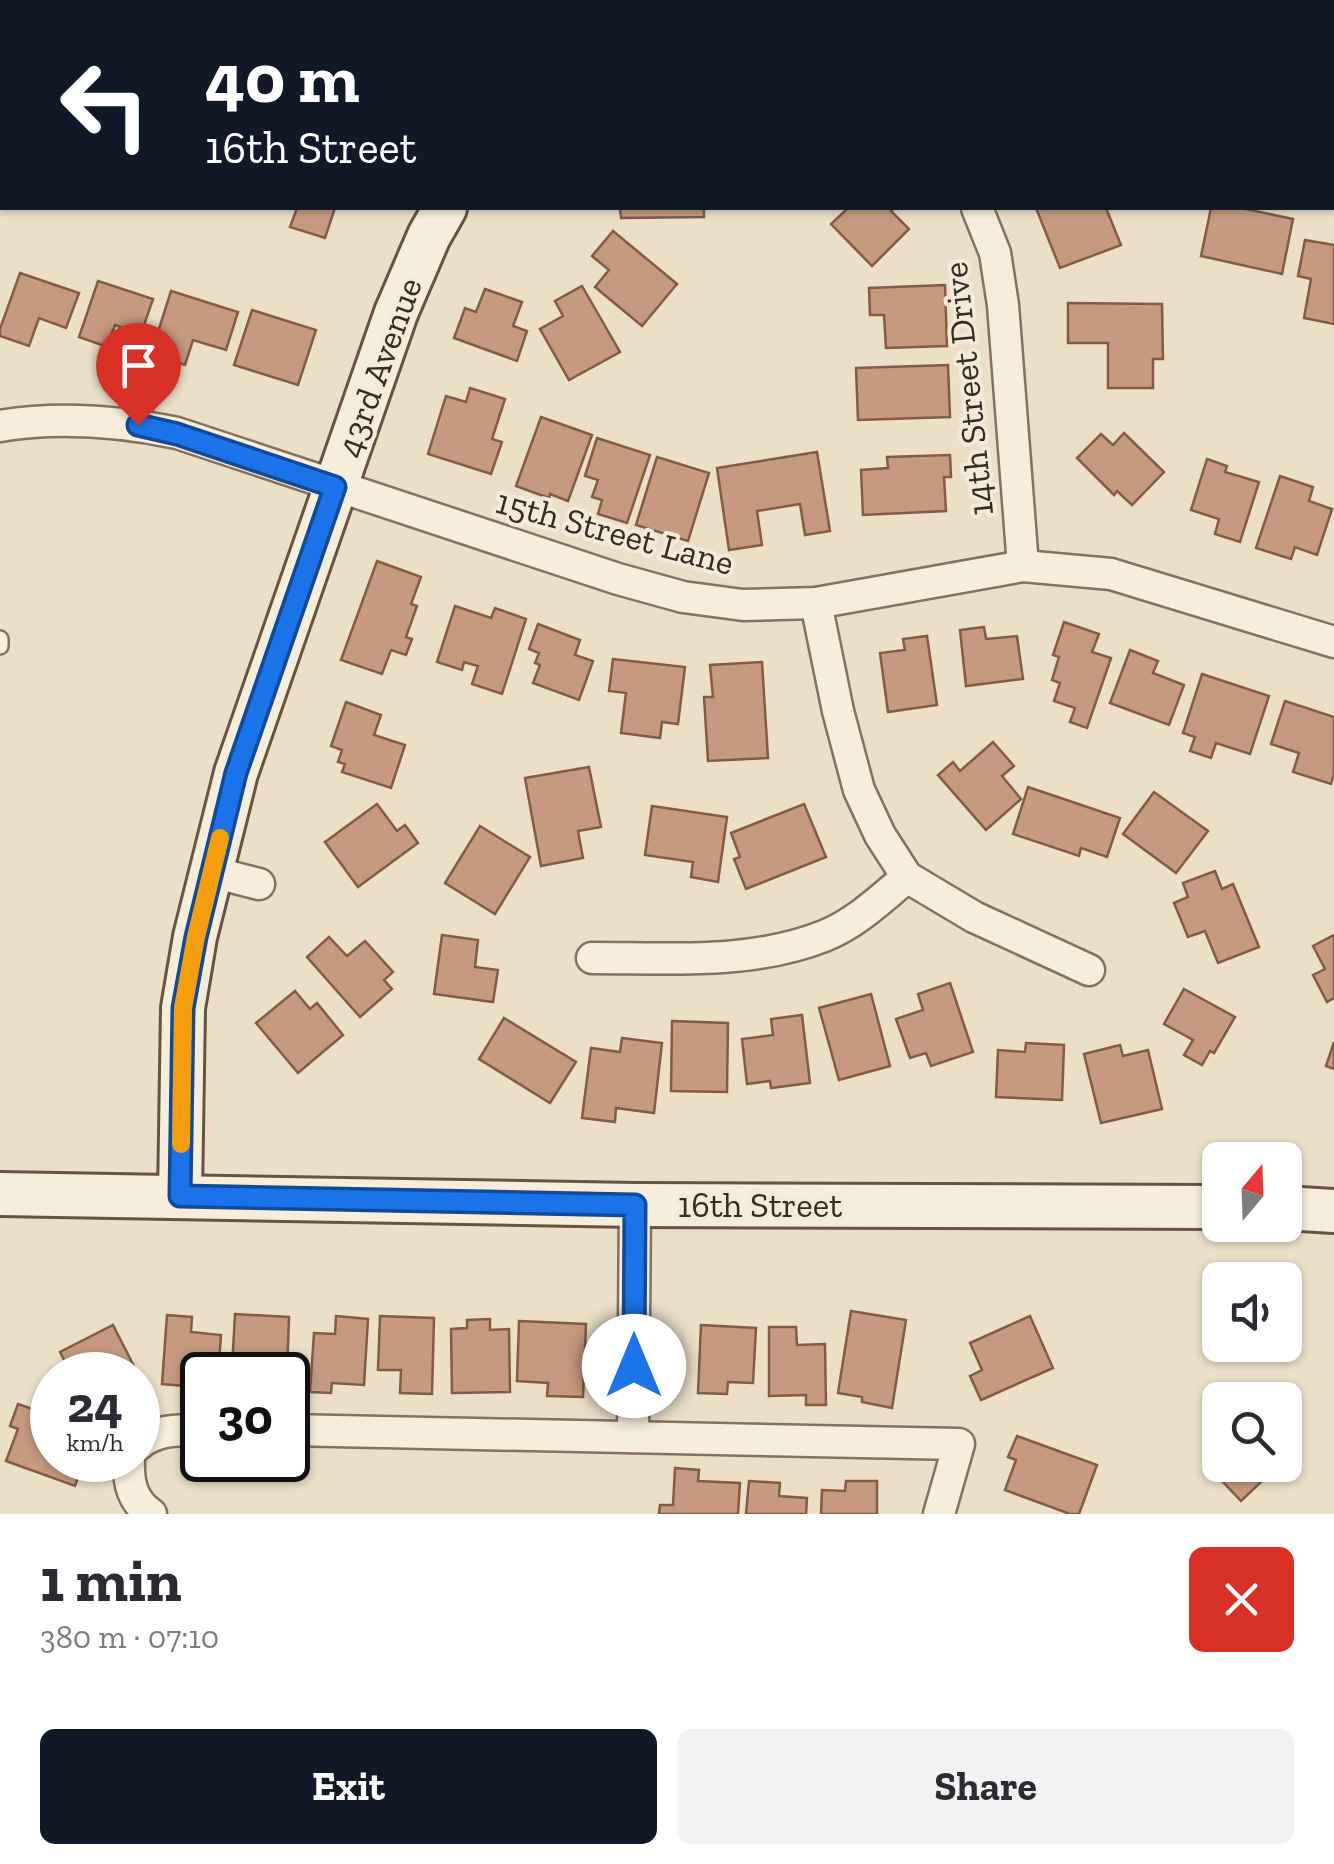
<!DOCTYPE html>
<meta charset="utf-8">
<style>
:root{--surface:#fff;--page:#f2f2f3;--text:#2b2b33;--muted:#7c7c81;--accent:#111827}
body{margin:0;font-family:"Zilla Slab",serif;background:var(--page);color:var(--text);height:100vh;display:flex;flex-direction:column;font-size:38px;white-space:nowrap}
*{box-sizing:border-box;margin:0}
p{font-size:32px;color:var(--muted)}
.icon{flex:none;width:55px;height:55px;fill:none;stroke:currentColor;stroke-width:2;stroke-linecap:round;stroke-linejoin:round}
.map{position:relative;height:1514px;overflow:hidden}
.side{display:flex;flex-direction:column;background:var(--surface);flex:1}
.side>*{flex:none}
.top-card{position:absolute;left:0px;top:0px;width:1335px;height:210px;box-shadow:0 2px 8px #0004;background:#111827;color:#fff;overflow:hidden}
.needle{width:65px;rotate:19deg}
.tools{position:absolute;left:1202px;top:1142px;display:grid;gap:20px}
.tools a{display:grid;place-items:center;width:100px;height:100px;border-radius:15px;background:var(--surface);box-shadow:0 2px 8px #0004;font-size:50px}
.speed{position:absolute;left:30px;top:1352px;display:flex;gap:20px;font-size:50px;font-weight:700;text-align:center}
.speed>*{display:grid;place-content:center;width:130px;height:130px;border-radius:50%;background:var(--surface);box-shadow:0 2px 8px #0004;line-height:1}
.speed small{font-size:25px;font-weight:400}
.speed .limit{border:5px solid #111;border-radius:15px;background:#fff;color:#111}
.pin{position:absolute;display:grid;place-items:center;width:85px;height:85px;color:#fff;margin:-102px -42px;border-radius:50% 50% 50% 0;rotate:-45deg;box-shadow:0 0 10px #0007}
.pin .icon{rotate:45deg}
.me{position:absolute;width:110px;margin:-55px;rotate:0deg;stroke-linejoin:round;filter:drop-shadow(0 0 8px #0008)}
.turn{display:flex;align-items:center;gap:35px;height:210px;padding:0 40px;font-size:45px}
.turn .icon{width:130px;height:130px;stroke-width:2.5}
.turn b{display:block;font-size:70px;line-height:85px}
.round{display:grid;place-items:center;flex:none;width:105px;height:105px;border-radius:15px;background:var(--page)}
.head{display:flex;align-items:center;justify-content:space-between;height:170px;padding:0 40px}
h1{font-size:60px;font-weight:700;line-height:75px}
.action{display:flex;gap:20px;margin-top:auto;padding:20px 40px}
.action a{flex:1;height:115px;border-radius:15px;background:var(--accent);color:#fff;font-size:40px;font-weight:700;line-height:115px;text-align:center}
.action a+a{background:var(--page);color:var(--text)}
.map>svg:first-child{display:block}
.building{fill:#c69a81;stroke:#835b46;stroke-width:2.5}
.lines{fill:none;stroke-linecap:round;stroke-linejoin:round}
.lane-casing{stroke:#86715e;stroke-width:20}
.street-casing{stroke:#86715e;stroke-width:35}
.secondary-casing{stroke:#685341;stroke-width:48}
.lane{stroke:#f6eddb;stroke-width:15}
.street{stroke:#f6eddb;stroke-width:30}
.secondary{stroke:#f6eddb;stroke-width:42}
.route-casing{stroke:#114b97;stroke-width:25}
.route{stroke:#1a73e8;stroke-width:18}
.slow{stroke:#f59e0b;stroke-width:18}
.labels{text-anchor:middle;stroke-width:8;stroke-linejoin:round;paint-order:stroke}
.street-label{font-size:35px;fill:#372a21;stroke:#f3ead7}
</style>
<div class="map">
<svg width="1334" height="1514" viewBox="0 0 1334 1514">
<rect width="100%" height="100%" fill="#ebdfc8"/>
<!-- building -->
<g class="building">
<path d="M341,0h60l-1,2h-60z"/>
<path d="M416,0h57v2h-58z"/>
<rect x="1020" y="0" width="76" height="2"/>
<path d="M1156,0h77l-1,2h-76z"/>
<path d="M297,208h38l-10,30 -35,-11z"/>
<path d="M620,208h84v9l-83,1z"/>
<path d="M848,208h46l-3,3 18,18 -37,37 -41,-42z"/>
<path d="M1036,208h70l15,37 -61,23z"/>
<path d="M1211,208h30l52,11 -11,55 -81,-18z"/>
<path d="M613,231l64,53 -35,42 -47,-39 14,-17 -17,-14z"/>
<path d="M1305,240l29,5v79l-30,-6 7,-39 -13,-3z"/>
<path d="M20,273l59,20 -13,35 -27,-10 -10,28 -29,-10v-7z"/>
<path d="M98,281l55,18 -12,35 -26,-9 -8,22 -28,-10z"/>
<path d="M945,285l2,61 -61,2 -2,-33h-14l-1,-27z"/>
<path d="M582,286l38,66 -51,28 -29,-51 23,-13 -8,-15z"/>
<path d="M485,289l37,13 -9,24 14,5 -10,30 -63,-23 11,-30 11,4z"/>
<path d="M171,291l67,21 -12,38 -33,-10 -8,25 -34,-11z"/>
<path d="M1068,303l94,1 1,55h-10v29h-45v-45h-40z"/>
<path d="M252,310l64,20 -18,55 -64,-20z"/>
<path d="M948,365l2,52 -92,3 -2,-52z"/>
<path d="M470,388l35,11 -13,40 10,3 -11,32 -63,-20 18,-58 20,6z"/>
<path d="M541,417l51,18 -24,66 -18,-7 -1,4 -33,-12z"/>
<path d="M1124,433l40,39 -32,33 -15,-14 -3,4 -37,-37 24,-24 12,11z"/>
<path d="M597,438l53,17 -23,68 -29,-9 4,-14 -10,-3 6,-17 -13,-4z"/>
<path d="M817,452l13,79 -25,4 -5,-31 -43,7 5,34 -33,5 -12,-82z"/>
<path d="M950,455l1,22h-7l2,34 -83,4 -2,-45 27,-2 -1,-11z"/>
<path d="M657,457l52,16 -21,68 -52,-16z"/>
<path d="M1207,459l20,7 -2,6 34,10 -19,60 -25,-8 4,-15 -28,-9z"/>
<path d="M1280,476l33,11 -4,14 23,8 -15,46 -22,-8 -4,12 -35,-11z"/>
<path d="M377,561l44,16 -10,27 6,2 -11,31 6,2 -6,16 -15,-5 -9,24 -41,-14z"/>
<path d="M455,606l36,12 4,-10 31,11 -24,75 -30,-10 6,-18 -14,-4 -2,8 -25,-8z"/>
<path d="M1064,622l35,12 -7,18 19,6 -24,70 -17,-6 5,-14 -21,-7 6,-18 -8,-3 7,-23 -6,-2z"/>
<path d="M538,624l42,16 -5,15 18,6 -14,39 -46,-17 7,-18 -5,-2 4,-10 -10,-4z"/>
<path d="M984,627l2,12 31,-3 6,43 -57,7 -6,-56z"/>
<path d="M927,636l10,69 -49,7 -8,-59 25,-3 -2,-11z"/>
<path d="M1130,650l28,11 -5,12 31,12 -15,40 -59,-22z"/>
<path d="M613,659l72,8 -7,57 -16,-2 -2,16 -39,-5 5,-40 -17,-2z"/>
<path d="M762,662l6,96 -60,3 -4,-64h9l-3,-32z"/>
<path d="M1202,674l67,22 -19,58 -34,-11 -5,15 -21,-7 5,-14 -12,-4z"/>
<path d="M1285,701l49,16v57l-3,10 -38,-12 6,-19 -28,-9z"/>
<path d="M346,702l35,13 -7,20 31,10 -14,43 -49,-16 3,-8 -7,-2 4,-12 -11,-4z"/>
<path d="M993,742l21,24 -12,10 19,23 -35,31 -48,-55 15,-13 7,9z"/>
<path d="M589,767l12,60 -23,4 5,27 -42,8 -16,-88z"/>
<path d="M1028,787l92,31 -13,39 -26,-9 -2,8 -66,-22z"/>
<path d="M1154,792l54,39 -32,42 -53,-39z"/>
<path d="M377,804l20,27 8,-6 13,18 -60,44 -33,-45z"/>
<path d="M804,804l22,53 -80,32 -12,-30 6,-2 -9,-24z"/>
<path d="M652,806l75,11 -9,65 -27,-5 2,-15 -48,-7z"/>
<path d="M480,826l50,31 -35,57 -50,-31z"/>
<path d="M1215,871l7,18 11,-5 26,63 -41,16 -13,-32 -17,6 -14,-34 14,-6 -5,-14z"/>
<path d="M442,935l36,5 -3,27 23,3 -5,32 -59,-8z"/>
<path d="M1334,935v63l-7,4 -14,-27 12,-6 -12,-23z"/>
<path d="M329,937l18,19 18,-15 28,31 -9,8 8,9 -32,28 -53,-60z"/>
<path d="M950,983l23,69 -42,14 -5,-13 -16,5 -14,-39 27,-9 -5,-16z"/>
<path d="M1184,989l51,28 -21,36 -4,-2 -8,14 -18,-10 9,-15 -29,-16z"/>
<path d="M295,991l15,18 7,-6 26,32 -45,38 -42,-50z"/>
<path d="M871,994l19,72 -51,14 -20,-72z"/>
<path d="M802,1015l8,68 -39,5 -1,-7 -23,3 -5,-45 31,-4 -2,-16z"/>
<path d="M504,1018l72,44 -26,41 -71,-44z"/>
<path d="M672,1021l56,2 -1,69 -56,-1z"/>
<path d="M622,1038l40,5 -8,70 -38,-5 -1,14 -33,-4 9,-70 29,4z"/>
<path d="M1334,1042v27l-8,-3z"/>
<path d="M1026,1043l38,2 -2,55 -66,-3 2,-47 27,2z"/>
<path d="M1120,1045l3,11 25,-6 14,59 -61,14 -17,-69z"/>
<path d="M851,1311l55,9 -14,88 -30,-6v-5l-24,-4z"/>
<path d="M235,1314l54,3 -2,58h-32v-6l-23,-1z"/>
<path d="M167,1315l25,2 -1,15 30,3 -3,40h-16v16h-6v-4l-34,-3z"/>
<path d="M336,1316l32,3 -4,66 -32,-2 -1,10 -21,-1 4,-59 21,1z"/>
<path d="M380,1316l54,2 -2,76 -32,-1 1,-23h-23z"/>
<path d="M1030,1316l23,52 -72,32 -11,-24 12,-6 -12,-27z"/>
<path d="M490,1319v11l19,-1 1,63 -58,1 -1,-64 16,-1v-8z"/>
<path d="M519,1321l67,3 -3,73 -36,-1 1,-13 -31,-2z"/>
<path d="M113,1325l27,53 -2,2v-5h-66l-12,-23z"/>
<path d="M701,1325l55,3 -3,55 -25,-1 -1,12 -29,-1z"/>
<path d="M769,1327h27l1,18 28,-1 1,61h-20v-10l-37,1z"/>
<path d="M18,1404l34,12v44h32l-9,26 -69,-25 12,-32 -8,-3z"/>
<path d="M1285,1429l15,16 -15,14z"/>
<path d="M1017,1436l80,29 -18,49h-9l-65,-24 11,-30 -8,-3z"/>
<path d="M1220,1451v14h59l-38,36 -35,-37z"/>
<path d="M675,1468l24,2 -1,11 42,2 -2,31h-79l1,-9h13z"/>
<path d="M749,1481l31,2 -1,13 28,2 -1,16h-60z"/>
<path d="M846,1481h31v33h-56l1,-24 23,1z"/>
</g>
<g class="lines">
<defs>
<path id="lane" d="M0,639v7"/>
<g id="street">
<path d="M72,0l7,2"/>
<path d="M531,0l3,2"/>
<path d="M782,0l2,2"/>
<path d="M48,2l1,-2"/>
<path d="M0,139l2,-7"/>
<path d="M1332,149h2"/>
<path d="M977,208l18,45 8,52 20,261"/>
<path d="M0,426c60,-10 118,-5 177,7l441,146 65,18 60,8 73,-2 207,-37 88,8 223,68"/>
<path d="M816,603l22,108 21,79 21,45 27,42 67,40 115,53"/>
<path d="M212,872l47,12"/>
<path d="M592,958c77,0 159,7 232,-22 32,-13 57,-37 83,-59"/>
<path d="M288,1430l671,14 -20,70"/>
<path d="M633,1437l2,-232"/>
<path d="M138,1445c18,-16 41,-15 64,-15"/>
<path d="M129,1460c-1,22 3,41 22,54"/>
</g>
<g id="secondary">
<path d="M611,2l2,-2"/>
<path d="M0,1194l635,11 585,2"/>
<path d="M180,1196l3,-188 12,-71 41,-164 160,-460 33,-77 16,-28"/>
<path d="M1285,1208l49,3"/>
</g>
</defs>
<!-- lane casing -->
<use href="#lane" class="lane-casing"/>
<!-- street casing -->
<use href="#street" class="street-casing"/>
<!-- secondary casing -->
<use href="#secondary" class="secondary-casing"/>
<!-- lane -->
<use href="#lane" class="lane"/>
<!-- street -->
<use href="#street" class="street"/>
<!-- secondary -->
<use href="#secondary" class="secondary"/>
</g>
<g class="lines">
<defs>
<path id="route" d="M138,425l39,9 158,53 -99,286 -40,164 -13,71 -3,188 455,9 -1,161"/>
</defs>
<!-- route casing -->
<use href="#route" class="route-casing"/>
<!-- route -->
<use href="#route" class="route"/>
<!-- slow -->
<path class="slow" d="M181,1144l2,-136 13,-71 24,-99"/>
</g>
<g class="labels">
<!-- street labels -->
<g class="street-label">
<text transform="translate(379 367) rotate(-70)" y="12">43rd Avenue</text>
<text transform="translate(968 389) rotate(-96)" y="12">14th Street Drive</text>
<text transform="translate(615 532) rotate(15)" y="12">15th Street Lane</text>
<text x="760" y="1217">16th Street</text>
</g>
</g>
</svg>
<div class="tools">
<a><svg class="needle" viewBox="-14 -14 28 28"><path d="M0-13l5 13h-10z" fill="#e53935"/><path d="M0 13l5-13h-10z" fill="#7c7c81"/></svg></a>
<a><svg class="icon" aria-label="sound" viewBox="0 0 24 24"><path d="M4 9h4l5-4v14l-5-4H4zM17 9q2 3 0 6"/></svg></a>
<a><svg class="icon" aria-label="search" viewBox="0 0 24 24"><circle cx="10" cy="10" r="6"/><path d="M15 15l6 6"/></svg></a>
</div>
<div class="speed"><div>24<small>km/h</small></div><div class="limit">30</div></div>
<div class="pin" style="left:138px;top:425px;background:#d93025"><svg class="icon" aria-label="arrive" viewBox="0 0 24 24"><path d="M6 21V4h12l-3 4 3 4H6"/></svg></div>
<svg class="me" style="left:634px;top:1366px" viewBox="-20 -20 40 40"><circle r="19" fill="#fff"/><path d="M0-13L10 11 0 6-10 11z" fill="#1a73e8"/></svg>
<div class="top-card">
<div class="turn"><svg class="icon" aria-label="left" viewBox="0 0 24 24"><path d="M17 20v-9H6M10 6l-5 5 5 5"/></svg><div><b>40 m</b>16th Street</div></div>
</div>
</div>
<section class="side">
<div class="head"><div><h1>1 min</h1><p>380 m · 07:10</p></div><a class="round" style="background:#d93025;color:#fff"><svg class="icon" aria-label="close" viewBox="0 0 24 24"><path d="M6 6l12 12M18 6L6 18"/></svg></a></div>
<div class="action"><a>Exit</a><a>Share</a></div>
</section>
